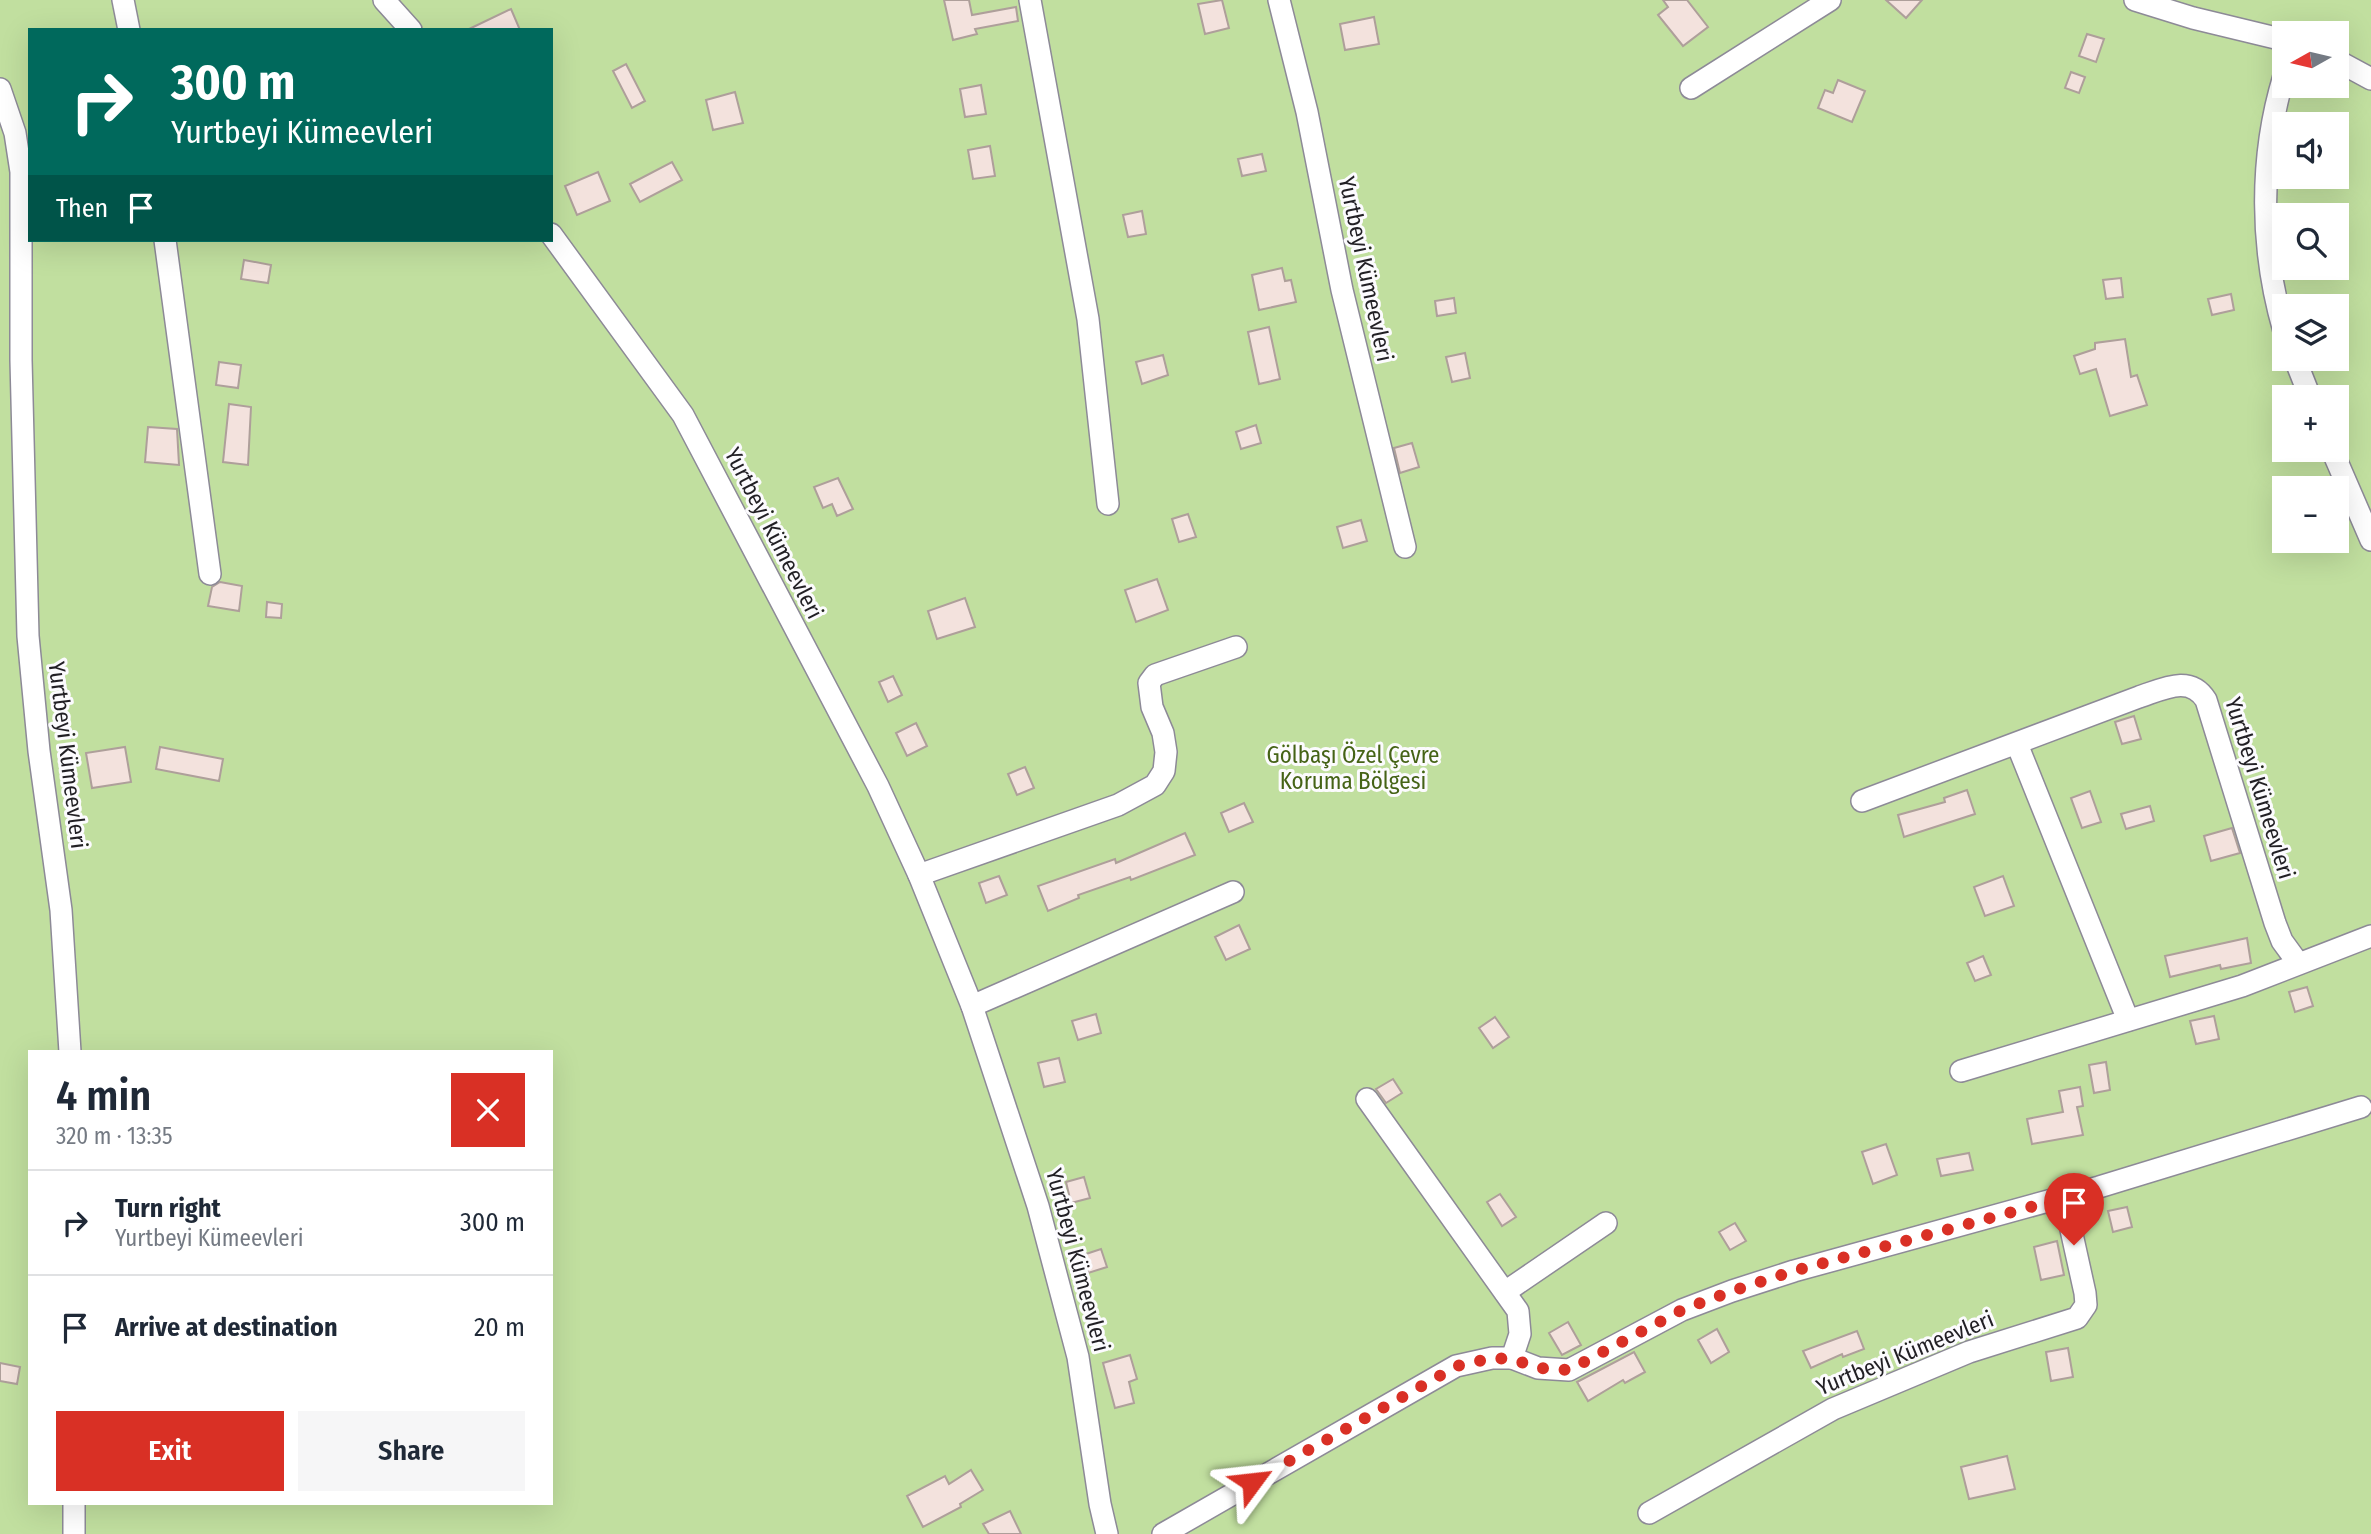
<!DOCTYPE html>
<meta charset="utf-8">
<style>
:root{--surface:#fff;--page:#f6f6f7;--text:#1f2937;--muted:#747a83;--line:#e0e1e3;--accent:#d93025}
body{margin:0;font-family:"Fira Sans Condensed",sans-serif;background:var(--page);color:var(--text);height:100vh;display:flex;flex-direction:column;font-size:26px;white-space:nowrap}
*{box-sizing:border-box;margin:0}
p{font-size:23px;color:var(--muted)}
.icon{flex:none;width:38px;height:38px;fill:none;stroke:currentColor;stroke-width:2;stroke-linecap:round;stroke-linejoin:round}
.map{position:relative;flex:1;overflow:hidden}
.panel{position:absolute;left:28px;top:1050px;width:525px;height:455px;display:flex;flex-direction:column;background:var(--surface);border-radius:0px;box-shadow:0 7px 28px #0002}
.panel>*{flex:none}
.guide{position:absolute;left:28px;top:28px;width:525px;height:214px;border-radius:0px;box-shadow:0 7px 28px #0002;background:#00695c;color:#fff;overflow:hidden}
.needle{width:46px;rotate:262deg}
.buttons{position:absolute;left:2272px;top:21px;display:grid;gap:14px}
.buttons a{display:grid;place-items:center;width:77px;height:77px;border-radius:0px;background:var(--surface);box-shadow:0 7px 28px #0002;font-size:35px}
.pin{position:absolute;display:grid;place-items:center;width:60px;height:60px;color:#fff;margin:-72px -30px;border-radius:50% 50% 50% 0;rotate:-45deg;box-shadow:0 0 7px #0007}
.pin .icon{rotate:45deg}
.me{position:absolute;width:77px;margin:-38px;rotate:60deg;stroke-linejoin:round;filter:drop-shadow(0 0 5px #0008)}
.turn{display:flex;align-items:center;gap:24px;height:147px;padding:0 28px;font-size:32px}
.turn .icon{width:91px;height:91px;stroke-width:2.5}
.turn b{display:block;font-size:49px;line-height:60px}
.then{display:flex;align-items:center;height:66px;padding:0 28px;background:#0003;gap:14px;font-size:26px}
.round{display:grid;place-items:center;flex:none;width:74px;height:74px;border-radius:0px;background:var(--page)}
.headline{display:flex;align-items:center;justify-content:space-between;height:119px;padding:0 28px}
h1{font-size:42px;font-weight:600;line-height:52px}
.action{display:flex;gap:14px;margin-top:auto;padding:14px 28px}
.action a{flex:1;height:80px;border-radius:0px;background:var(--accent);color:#fff;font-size:28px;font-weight:600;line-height:80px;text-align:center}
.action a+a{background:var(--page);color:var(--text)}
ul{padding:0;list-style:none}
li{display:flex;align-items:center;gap:21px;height:105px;padding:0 28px;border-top:2px solid var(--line)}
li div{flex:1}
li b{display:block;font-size:26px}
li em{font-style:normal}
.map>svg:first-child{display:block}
.green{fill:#c1df9f;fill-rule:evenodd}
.building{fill:#f3e2dd;stroke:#ae9f9a;stroke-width:2}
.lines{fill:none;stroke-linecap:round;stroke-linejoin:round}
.minor-casing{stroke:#8d8a97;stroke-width:24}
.minor{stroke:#fff;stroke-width:21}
.route{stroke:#d93025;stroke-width:12;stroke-dasharray:0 21.6}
.labels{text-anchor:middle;stroke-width:6;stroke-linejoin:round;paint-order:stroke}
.street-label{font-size:23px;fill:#211f24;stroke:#fcfbfe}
.park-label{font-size:23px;fill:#456316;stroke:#fcfbfe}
</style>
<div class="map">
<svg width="2371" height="1534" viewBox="0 0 2371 1534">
<rect width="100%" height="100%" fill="#fcfbfe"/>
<!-- green -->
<path class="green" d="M0,0h2371v1534h-2371zM30,30h521v210h-521zM2284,33h52v53h-52zM2284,124h52v53h-52zM2284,215h52v53h-52zM2284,306h52v53h-52zM2284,397h52v53h-52zM2284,488h52v53h-52zM30,1052h521v451h-521z"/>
<!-- building -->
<g class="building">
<path d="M944,0h25l3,15 44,-8 2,14 -43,8 2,5 -24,6z"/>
<path d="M1222,0l7,28 -24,6 -7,-30z"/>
<path d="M1663,0h24l21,27 -25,19 -25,-31 10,-8z"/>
<path d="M1886,0h36l-16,18z"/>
<path d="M511,9l9,21h-53z"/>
<path d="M1374,17l5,27 -34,6 -5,-26z"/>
<path d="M2087,34l17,5 -8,23 -17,-6z"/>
<path d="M626,64l19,37 -13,7 -19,-37z"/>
<path d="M2071,72l14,5 -6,16 -14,-5z"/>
<path d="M1838,80l27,11 -13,31 -34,-14 7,-18 8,3z"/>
<path d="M981,85l5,29 -21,3 -5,-28z"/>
<path d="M735,92l8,31 -30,7 -7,-30z"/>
<path d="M990,146l5,30 -22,3 -5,-29z"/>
<path d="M1262,154l4,17 -24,5 -4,-17z"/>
<path d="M672,162l10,18 -42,22 -10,-18z"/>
<path d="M598,172l12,29 -33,14 -12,-29z"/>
<path d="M1142,211l4,23 -18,3 -5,-22z"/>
<path d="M244,260l27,5 -3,18 -27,-4z"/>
<path d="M1282,268l3,13 6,-1 5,22 -37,8 -7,-35z"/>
<path d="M2121,278l2,19 -17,2 -3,-19z"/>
<path d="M2231,294l3,16 -22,5 -4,-16z"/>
<path d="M1454,298l2,15 -19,3 -2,-15z"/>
<path d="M1269,327l11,52 -21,5 -11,-52z"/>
<path d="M2125,339l6,38 6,-2 10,30 -37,11 -14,-47 -16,5 -6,-18 21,-7v-6z"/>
<path d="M1465,353l5,25 -18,4 -6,-25z"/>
<path d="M1163,355l5,20 -26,9 -6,-22z"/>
<path d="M219,362l22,3 -3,23 -22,-3z"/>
<path d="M229,404l22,3 -3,58 -25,-3z"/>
<path d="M1256,425l5,18 -20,6 -5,-17z"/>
<path d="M148,427l29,2 2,36 -34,-3z"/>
<path d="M1412,443l7,24 -19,6 -6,-25z"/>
<path d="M838,478l15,31 -16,7 -5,-12 -9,4 -9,-21z"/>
<path d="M1188,514l8,23 -17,5 -7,-23z"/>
<path d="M1361,520l6,21 -24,7 -6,-21z"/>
<path d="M1157,579l11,31 -32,12 -11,-32z"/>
<path d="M220,582l22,4 -3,25 -31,-5 4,-19z"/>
<path d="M965,598l10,29 -38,12 -9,-28z"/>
<path d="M267,602l15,2 -1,14 -15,-1z"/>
<path d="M893,676l9,19 -14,7 -9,-20z"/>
<path d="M2134,716l7,23 -19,5 -7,-22z"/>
<path d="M916,723l11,23 -20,10 -11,-23z"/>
<path d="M125,747l6,35 -39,6 -6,-35z"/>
<path d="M160,747l63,12 -4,22 -63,-12z"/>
<path d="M1025,767l9,21 -17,7 -9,-21z"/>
<path d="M1967,790l8,24 -71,23 -6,-22 47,-13 -1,-4z"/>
<path d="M2090,791l11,31 -19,6 -11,-30z"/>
<path d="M1244,803l9,19 -24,10 -8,-19z"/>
<path d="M2150,806l4,15 -28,8 -5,-15z"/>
<path d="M2232,828l8,25 -29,8 -7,-25z"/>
<path d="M1185,833l10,22 -64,25 -1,-3 -52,18 1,3 -31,13 -10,-25 77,-27 1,4z"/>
<path d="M999,876l8,19 -21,8 -7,-20z"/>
<path d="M2003,876l11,30 -29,10 -11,-29z"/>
<path d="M1239,925l11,24 -24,11 -11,-23z"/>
<path d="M2247,938l4,25 -30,6 -1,-4 -50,12 -5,-21z"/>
<path d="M1983,956l8,19 -16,6 -8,-18z"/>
<path d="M2307,987l6,19 -18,6 -6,-20z"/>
<path d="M1096,1014l5,19 -23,7 -6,-19z"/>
<path d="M2214,1016l5,23 -23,5 -6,-23z"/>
<path d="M1495,1017l14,20 -16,11 -14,-20z"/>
<path d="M1059,1058l6,24 -21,5 -6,-24z"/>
<path d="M2106,1062l4,28 -16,3 -5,-28z"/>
<path d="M1393,1079l9,14 -16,10 -10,-14z"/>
<path d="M2080,1087l3,19 -6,1 6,28 -51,9 -5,-25 36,-7 -4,-21z"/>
<path d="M1886,1144l11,31 -24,9 -11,-32z"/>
<path d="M1969,1153l4,17 -32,6 -4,-17z"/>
<path d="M1084,1177l6,21 -19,5 -5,-21z"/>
<path d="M1500,1194l16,23 -14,9 -15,-24z"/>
<path d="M2127,1207l5,20 -19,5 -5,-21z"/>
<path d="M1735,1223l11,18 -16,9 -11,-18z"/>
<path d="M2057,1241l7,34 -23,5 -7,-33z"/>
<path d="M1101,1249l6,18 -19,6 -5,-18z"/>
<path d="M1568,1322l13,23 -19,10 -13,-22z"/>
<path d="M1717,1329l12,23 -18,11 -13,-23z"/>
<path d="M1857,1331l7,18 -21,8 -1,-3 -31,14 -8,-17z"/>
<path d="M2068,1348l5,29 -22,4 -5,-29z"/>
<path d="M1634,1352l11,20 -20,11 -2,-3 -35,21 -11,-19z"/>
<path d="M1130,1355l7,24 -8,3 5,21 -19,5 -12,-45z"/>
<path d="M0,1363l20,4 -3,17 -17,-3z"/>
<path d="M2007,1456l8,33 -46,10 -8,-32z"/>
<path d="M971,1470l12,20 -23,14 1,3 -38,20 -16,-31 38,-20 4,8z"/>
<path d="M1010,1511l11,23h-32l-6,-10z"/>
</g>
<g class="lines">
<defs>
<g id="minor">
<path d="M123,0l6,30"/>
<path d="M384,0l27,30"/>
<path d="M1030,0l58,319 20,185"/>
<path d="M1279,0l28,112 35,178 63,257"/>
<path d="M2135,0l58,18 91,22"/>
<path d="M2336,60l35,19"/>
<path d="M2284,76c-25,81 -24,173 0,255"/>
<path d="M1691,88l139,-88"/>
<path d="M0,89l15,44 6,39v188l7,276 11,115 22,159 9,142"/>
<path d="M551,234l132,181 195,371 41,89 53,131 66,200 40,151 22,147 7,30"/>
<path d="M165,240l45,334"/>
<path d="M2295,359l15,38"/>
<path d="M2332,450l39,90"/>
<path d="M2017,744l111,276"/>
<path d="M1862,801l277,-104c24,-8 51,-23 67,3l69,223 7,18 16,22"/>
<path d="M919,875l199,-70 37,-20 9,-14 2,-19 -3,-19 -11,-26 -3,-24 6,-8 81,-28"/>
<path d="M972,1006l261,-114"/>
<path d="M1961,1071l281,-85 129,-50"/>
<path d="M1367,1099l151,212 2,23 -8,24"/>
<path d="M1505,1292l101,-69"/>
<path d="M74,1503v31"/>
<path d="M1649,1513l184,-104 136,-57 108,-34 9,-13 -1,-12 -21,-95"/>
<path d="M1163,1534l293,-168 36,-8h20l26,10 31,2 113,-60 50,-19 62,-20 305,-84 262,-80"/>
</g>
</defs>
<!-- minor casing -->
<use href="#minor" class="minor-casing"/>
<!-- minor -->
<use href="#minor" class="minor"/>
</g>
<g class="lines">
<!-- route -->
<path class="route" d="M1252,1482l205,-116 35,-8 20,1 26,9 31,2 113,-60 50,-19 62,-20 270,-73 10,47"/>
</g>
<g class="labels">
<!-- street labels -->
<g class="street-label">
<text transform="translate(1366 269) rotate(78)" y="8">Yurtbeyi Kümeevleri</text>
<text transform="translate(774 533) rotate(63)" y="8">Yurtbeyi Kümeevleri</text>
<text transform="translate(68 755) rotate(83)" y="8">Yurtbeyi Kümeevleri</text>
<text transform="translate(2260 788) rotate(73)" y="8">Yurtbeyi Kümeevleri</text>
<text transform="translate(1078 1260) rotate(75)" y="8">Yurtbeyi Kümeevleri</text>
<text transform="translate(1905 1353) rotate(-22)" y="8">Yurtbeyi Kümeevleri</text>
</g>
<!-- park labels -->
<g class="park-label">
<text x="1353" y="763">Gölbaşı Özel Çevre<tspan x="1353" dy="26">Koruma Bölgesi</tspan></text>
</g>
</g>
</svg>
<div class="buttons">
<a><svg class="needle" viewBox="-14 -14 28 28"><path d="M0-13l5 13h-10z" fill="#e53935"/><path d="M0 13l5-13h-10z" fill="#747a83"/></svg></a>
<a><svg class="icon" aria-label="sound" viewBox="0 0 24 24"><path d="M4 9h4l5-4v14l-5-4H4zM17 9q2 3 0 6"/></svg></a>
<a><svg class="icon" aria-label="search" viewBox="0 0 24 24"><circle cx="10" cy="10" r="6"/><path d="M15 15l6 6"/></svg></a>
<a><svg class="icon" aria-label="layers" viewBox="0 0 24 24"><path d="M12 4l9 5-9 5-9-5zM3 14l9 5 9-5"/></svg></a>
<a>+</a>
<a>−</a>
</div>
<div class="pin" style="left:2074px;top:1245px;background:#d93025"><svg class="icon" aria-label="arrive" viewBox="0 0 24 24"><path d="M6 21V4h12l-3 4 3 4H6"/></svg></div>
<svg class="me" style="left:1252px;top:1482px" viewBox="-20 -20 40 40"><path d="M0-17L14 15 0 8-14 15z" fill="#d93025" stroke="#fff" stroke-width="4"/></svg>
<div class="guide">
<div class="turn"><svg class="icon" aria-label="right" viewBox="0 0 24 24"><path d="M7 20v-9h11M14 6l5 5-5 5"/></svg><div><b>300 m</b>Yurtbeyi Kümeevleri</div></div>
<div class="then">Then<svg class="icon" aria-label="arrive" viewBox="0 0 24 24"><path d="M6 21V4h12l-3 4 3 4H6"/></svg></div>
</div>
<section class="panel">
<div class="headline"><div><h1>4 min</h1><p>320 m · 13:35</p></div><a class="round" style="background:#d93025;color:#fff"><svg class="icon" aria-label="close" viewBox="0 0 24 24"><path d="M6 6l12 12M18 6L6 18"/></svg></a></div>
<ul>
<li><svg class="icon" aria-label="right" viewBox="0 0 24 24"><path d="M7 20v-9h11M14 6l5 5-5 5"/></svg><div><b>Turn right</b><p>Yurtbeyi Kümeevleri</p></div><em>300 m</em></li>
<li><svg class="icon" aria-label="arrive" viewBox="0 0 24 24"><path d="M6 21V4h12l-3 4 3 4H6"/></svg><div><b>Arrive at destination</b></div><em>20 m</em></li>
</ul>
<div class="action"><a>Exit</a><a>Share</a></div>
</section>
</div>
